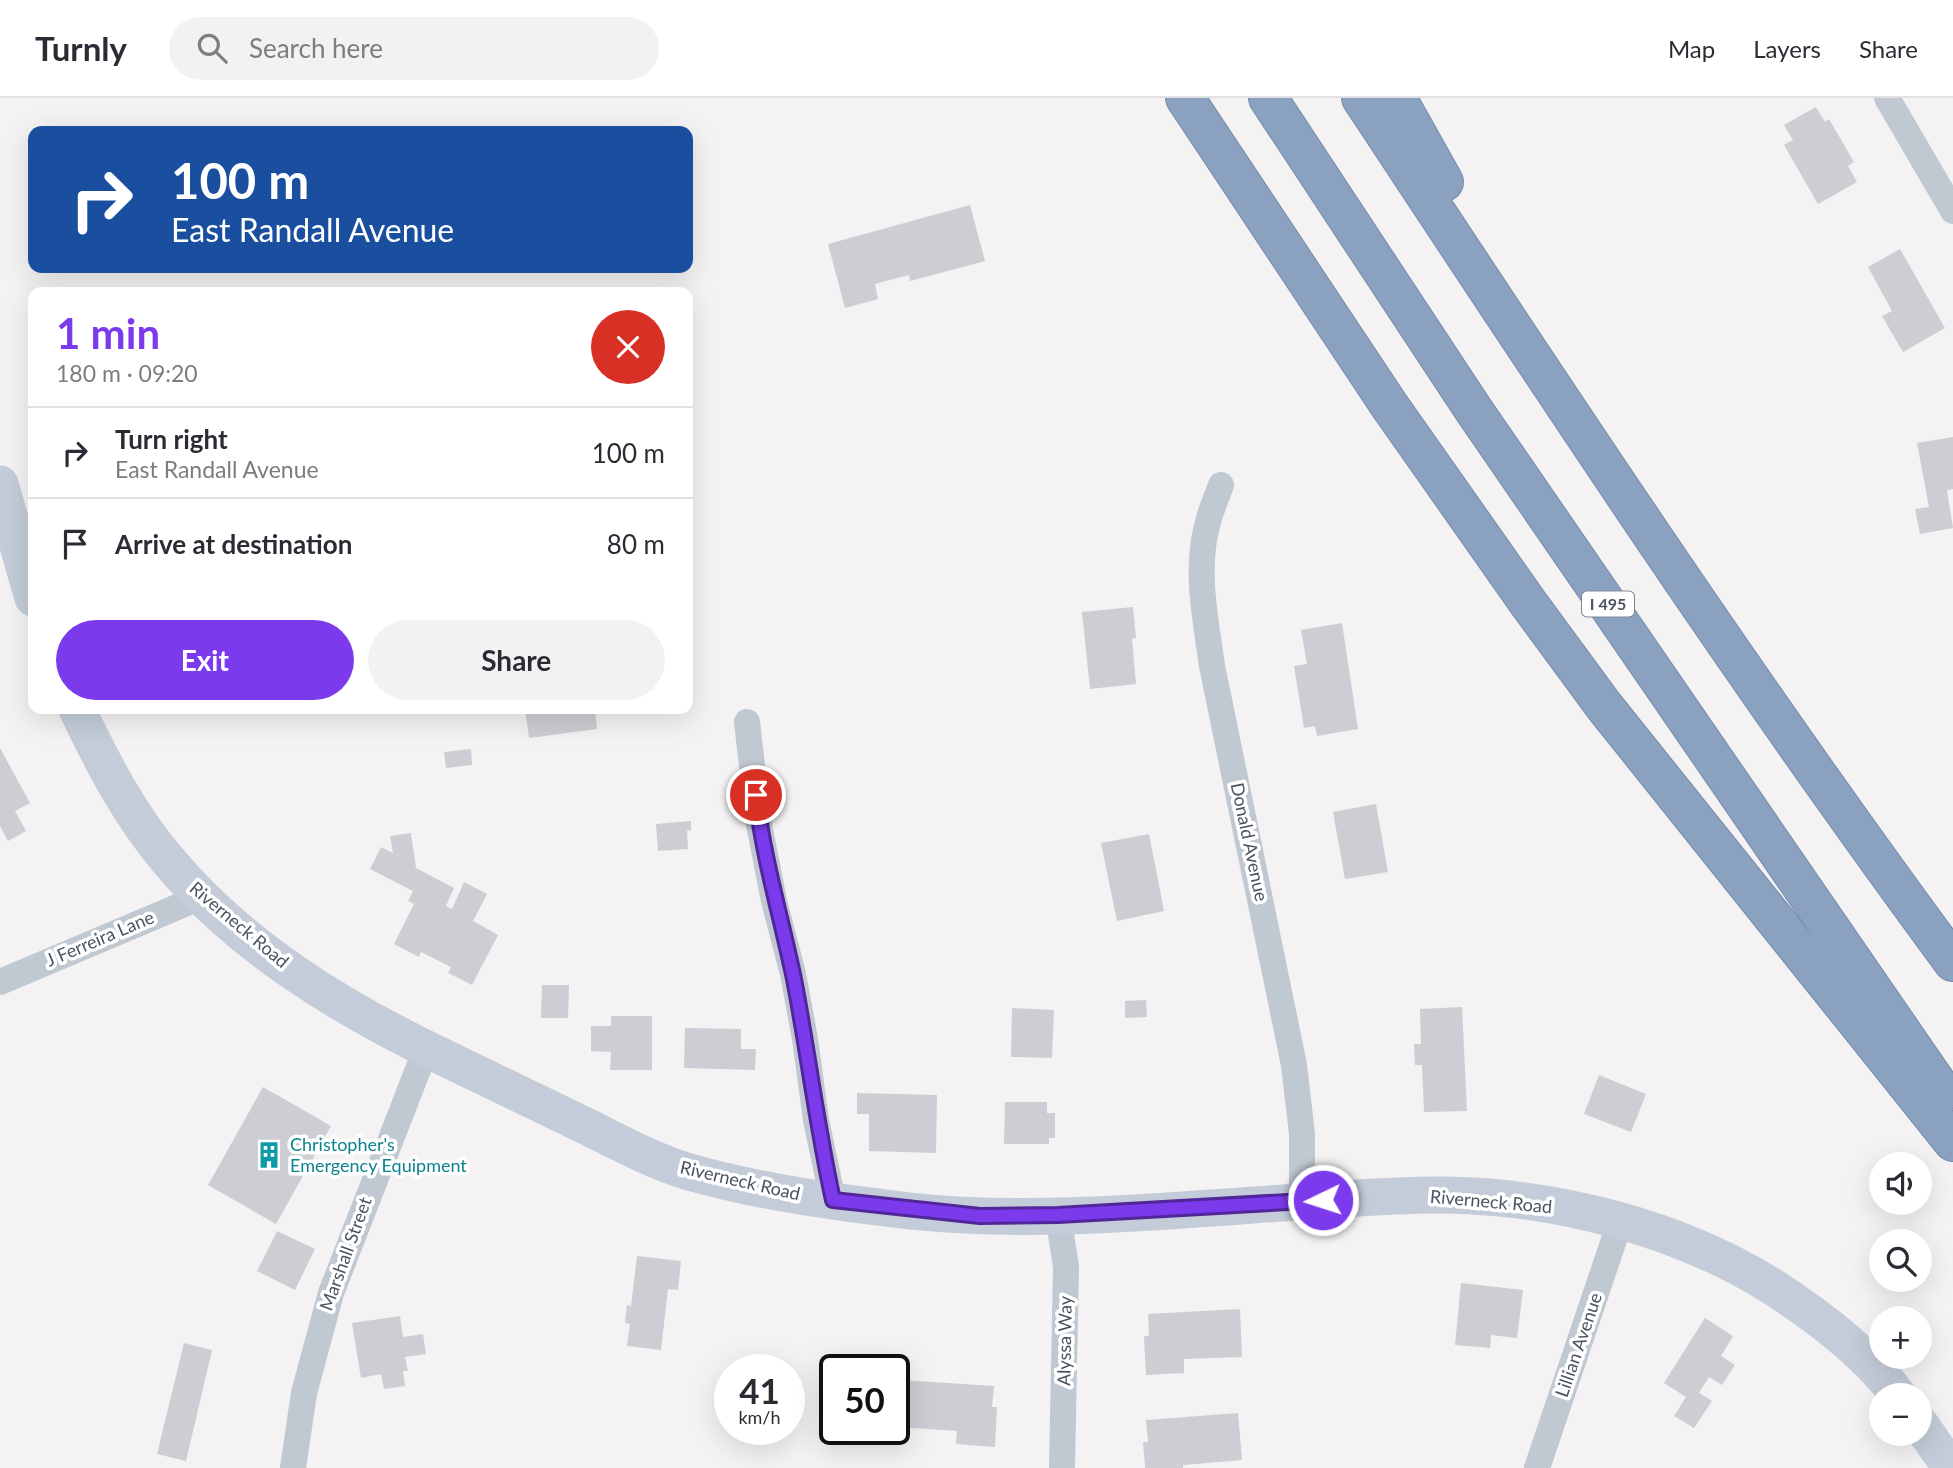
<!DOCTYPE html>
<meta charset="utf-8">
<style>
:root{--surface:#fff;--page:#f2f2f3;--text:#2b2b33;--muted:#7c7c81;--line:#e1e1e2;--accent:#7c3aed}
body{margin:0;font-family:Lato,sans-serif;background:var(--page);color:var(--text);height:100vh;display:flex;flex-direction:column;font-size:26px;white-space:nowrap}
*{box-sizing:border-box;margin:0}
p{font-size:23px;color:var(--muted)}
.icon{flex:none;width:38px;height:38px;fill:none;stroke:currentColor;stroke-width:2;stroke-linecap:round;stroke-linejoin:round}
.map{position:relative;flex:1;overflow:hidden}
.details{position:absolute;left:28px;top:189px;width:665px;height:427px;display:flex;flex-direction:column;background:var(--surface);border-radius:14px;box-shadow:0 7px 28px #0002}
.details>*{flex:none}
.banner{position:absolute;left:28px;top:28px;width:665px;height:147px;border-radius:14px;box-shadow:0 7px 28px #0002;background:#1a4fa0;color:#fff;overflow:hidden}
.tools{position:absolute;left:1869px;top:1054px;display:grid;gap:14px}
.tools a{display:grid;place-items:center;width:63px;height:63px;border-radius:50%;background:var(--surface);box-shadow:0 7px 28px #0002;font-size:35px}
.speed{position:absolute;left:714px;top:1256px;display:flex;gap:14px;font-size:35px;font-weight:700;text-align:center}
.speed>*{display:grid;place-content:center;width:91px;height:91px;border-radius:50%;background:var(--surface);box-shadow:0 7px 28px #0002;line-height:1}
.speed small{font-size:18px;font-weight:400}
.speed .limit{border:4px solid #111;border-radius:10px;background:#fff;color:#111}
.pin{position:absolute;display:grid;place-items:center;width:60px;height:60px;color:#fff;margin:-30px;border:4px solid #fff;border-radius:50%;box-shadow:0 2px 7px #0007}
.me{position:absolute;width:77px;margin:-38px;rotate:266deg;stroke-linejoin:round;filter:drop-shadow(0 0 5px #0008)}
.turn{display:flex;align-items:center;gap:24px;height:147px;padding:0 28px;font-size:32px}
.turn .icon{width:91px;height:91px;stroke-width:2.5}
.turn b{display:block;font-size:49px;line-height:60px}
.round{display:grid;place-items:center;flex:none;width:74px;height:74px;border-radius:37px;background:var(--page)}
.summary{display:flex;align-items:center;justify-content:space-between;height:119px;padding:0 28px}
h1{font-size:42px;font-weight:700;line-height:52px;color:var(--accent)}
.action{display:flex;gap:14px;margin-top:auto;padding:14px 28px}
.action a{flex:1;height:80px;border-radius:42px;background:var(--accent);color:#fff;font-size:28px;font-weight:700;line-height:80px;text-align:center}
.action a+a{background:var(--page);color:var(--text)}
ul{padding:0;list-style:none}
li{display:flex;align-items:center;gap:21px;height:91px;padding:0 28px;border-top:2px solid var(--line)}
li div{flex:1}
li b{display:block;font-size:26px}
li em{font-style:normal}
header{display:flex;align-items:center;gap:42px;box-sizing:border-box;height:98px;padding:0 35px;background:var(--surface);border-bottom:2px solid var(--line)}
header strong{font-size:33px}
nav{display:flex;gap:38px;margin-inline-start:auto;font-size:24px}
.search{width:490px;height:63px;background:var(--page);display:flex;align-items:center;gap:18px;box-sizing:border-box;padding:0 24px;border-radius:38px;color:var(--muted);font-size:26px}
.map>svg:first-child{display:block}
.building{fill:#ccced4}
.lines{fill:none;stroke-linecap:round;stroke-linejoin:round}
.highway-casing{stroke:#768cac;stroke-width:40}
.street{stroke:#c0c8d1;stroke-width:26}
.secondary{stroke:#c3ccd8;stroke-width:37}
.highway{stroke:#8ba1c0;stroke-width:38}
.route-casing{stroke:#51269a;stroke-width:18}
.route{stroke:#7c3aed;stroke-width:12}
.labels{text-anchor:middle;stroke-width:7;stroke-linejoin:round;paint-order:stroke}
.shield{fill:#fff;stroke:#808790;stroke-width:2}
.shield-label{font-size:16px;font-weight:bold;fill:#4a5460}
.street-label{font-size:18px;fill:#4a5460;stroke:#fff}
.culture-label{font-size:18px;fill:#0d838f;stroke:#fff;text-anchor:start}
</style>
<header>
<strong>Turnly</strong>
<div class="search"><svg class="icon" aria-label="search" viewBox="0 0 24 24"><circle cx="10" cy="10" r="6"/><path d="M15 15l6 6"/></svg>Search here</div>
<nav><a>Map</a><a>Layers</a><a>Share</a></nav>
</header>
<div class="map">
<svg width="1953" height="1370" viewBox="0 0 1953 1370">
<rect width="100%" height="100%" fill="#f4f2f2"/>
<!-- building -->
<g class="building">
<path d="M1816,9l9,15 4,-3 25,43 -6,4 9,16 -39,22 -34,-59 9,-5 -9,-15z"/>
<path d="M970,107l15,56 -75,20 -1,-6 -34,9 3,15 -33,9 -17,-64z"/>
<path d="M1900,151l45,79 -42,24 -21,-36 10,-5 -24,-44z"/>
<path d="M1953,339v52l-6,1 6,38 -33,6 -5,-25 14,-2 -12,-64z"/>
<path d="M1133,509l3,31 -4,1 4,45 -46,5 -8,-77z"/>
<path d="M1342,525l16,106 -41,7 -2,-10 -11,2 -10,-62 13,-2 -6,-34z"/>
<path d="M525,611h70l2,20 -68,9z"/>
<path d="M0,650l30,55 -15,8 11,20 -18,10 -8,-15z"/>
<path d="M471,651l1,16 -26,3 -2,-16z"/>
<path d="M1376,706l12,68 -43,7 -12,-67z"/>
<path d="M691,723v9l-4,1 1,18 -30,2 -2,-27z"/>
<path d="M411,735l5,35 38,20 -8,18 6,3 12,-27 23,12 -14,27 25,14 -26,50 -24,-12 3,-6 -30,-15 -2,5 -25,-13 20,-40 -6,-3 5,-10 -43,-22 11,-22 12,6 -3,-17z"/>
<path d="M1149,736l15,77 -47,10 -16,-78z"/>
<path d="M542,887h27l-1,33h-27z"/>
<path d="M1146,902l1,17 -22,1v-17z"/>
<path d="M1462,909l5,104 -43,1 -2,-47h-7l-1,-21h7l-1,-35z"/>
<path d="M1012,910l42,2 -2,48 -41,-1z"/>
<path d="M611,918h41v54h-42l1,-18 -20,-1v-25h20z"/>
<path d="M685,930l56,1v20h15l-1,21 -71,-2z"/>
<path d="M1599,977l47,19 -15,38 -47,-18z"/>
<path d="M263,989l68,39 -55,98 -68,-39z"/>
<path d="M857,995l80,2 -1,58 -67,-2v-37h-12z"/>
<path d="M1005,1004h42v11h8v25h-6v6h-45z"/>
<path d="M277,1133l38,18 -20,41 -38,-19z"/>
<path d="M637,1158l44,5 -3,29 -10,-1 -7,61 -34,-4 3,-22 -5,-1 2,-18 4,1z"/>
<path d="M1461,1185l62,7 -6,48 -26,-3 -1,13 -35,-3z"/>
<path d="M1240,1211l2,48 -58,2v14l-38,2 -2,-39h5l-1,-22z"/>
<path d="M400,1218l3,21 20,-3 3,20 -21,3 3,14h-5l2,15 -21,3 -3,-15 -20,4 -9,-55z"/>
<path d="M1705,1220l28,18 -12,20 14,9 -13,20 -13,-8 -10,16 13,8 -18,27 -20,-12 12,-19 -22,-14z"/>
<path d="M184,1245l28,7 -26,111 -29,-7z"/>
<path d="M902,1282l92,6 -2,21h5l-2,40 -39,-3 1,-13 -58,-4z"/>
<path d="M1238,1315l4,47 -59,5v3h-38l-2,-26h5l-2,-22z"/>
</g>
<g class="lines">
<defs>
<g id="highway">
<path d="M1185,0l204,307 140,199 75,102 349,436"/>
<path d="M1268,0l205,311 470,683"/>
<path d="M1361,0c192,291 384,583 592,864"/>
<path d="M1397,0l47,84"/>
</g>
</defs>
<!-- highway casing -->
<use href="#highway" class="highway-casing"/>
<!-- street -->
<g class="street">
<path d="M1887,0l66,113"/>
<path d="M1221,387c-5,14 -11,27 -14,41 -12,45 -1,95 5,140l82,399 8,69v68"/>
<path d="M747,624l11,97 16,82 19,73 12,65 11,81 17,81"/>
<path d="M0,884l201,-85"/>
<path d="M1058,1117l8,52 -4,201"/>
<path d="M293,1370l11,-75 27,-100 95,-244"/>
<path d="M1537,1370l83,-246"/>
</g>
<!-- secondary -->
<g class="secondary">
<path d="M0,386l33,114"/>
<path d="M77,611c25,53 52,105 90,150 73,88 174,149 276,198 49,24 99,48 149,72 30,15 62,32 94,42 72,21 149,31 224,40 131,14 272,-2 403,-10 45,-3 90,-7 134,-6 111,2 232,33 326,92 45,29 92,64 125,108"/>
<path d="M1920,1326l31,44"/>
</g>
<!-- highway -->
<use href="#highway" class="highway"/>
</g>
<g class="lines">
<defs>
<path id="route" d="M756,697c7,62 25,122 38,184 14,73 23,148 39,221l147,16 78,-1 265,-15"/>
</defs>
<!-- route casing -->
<use href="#route" class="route-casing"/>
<!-- route -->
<use href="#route" class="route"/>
</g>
<!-- icons -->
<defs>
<symbol id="building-bare" viewBox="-9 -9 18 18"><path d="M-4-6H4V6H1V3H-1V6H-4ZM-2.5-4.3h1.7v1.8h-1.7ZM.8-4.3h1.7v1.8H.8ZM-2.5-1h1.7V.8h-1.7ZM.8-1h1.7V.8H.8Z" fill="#0f9aa8" stroke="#fff" stroke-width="2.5" paint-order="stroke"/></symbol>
</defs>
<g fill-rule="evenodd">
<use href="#building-bare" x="250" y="1038" width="38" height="38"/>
</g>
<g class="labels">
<!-- shield labels -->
<rect class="shield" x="1582" y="493.5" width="52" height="25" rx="5"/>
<g class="shield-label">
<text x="1608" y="512">I 495</text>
</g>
<!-- street labels -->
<g class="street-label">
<text transform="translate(1249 744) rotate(78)" y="6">Donald Avenue</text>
<text transform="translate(239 827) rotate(40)" y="6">Riverneck Road</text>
<text transform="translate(100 841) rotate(-23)" y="6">J Ferreira Lane</text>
<text transform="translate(740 1083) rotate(13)" y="6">Riverneck Road</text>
<text transform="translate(1491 1104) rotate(5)" y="6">Riverneck Road</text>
<text transform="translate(346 1156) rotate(-70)" y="6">Marshall Street</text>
<text transform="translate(1065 1243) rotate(-89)" y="6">Alyssa Way</text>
<text transform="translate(1579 1247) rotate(-71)" y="6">Lillian Avenue</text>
</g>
<!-- culture labels -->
<g class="culture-label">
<text x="290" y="1053">Christopher's<tspan x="290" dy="21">Emergency Equipment</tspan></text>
</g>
</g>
</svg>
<div class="tools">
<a><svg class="icon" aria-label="sound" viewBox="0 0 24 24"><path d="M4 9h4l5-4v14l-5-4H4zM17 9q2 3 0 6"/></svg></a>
<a><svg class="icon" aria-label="search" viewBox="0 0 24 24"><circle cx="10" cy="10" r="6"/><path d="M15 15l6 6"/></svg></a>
<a>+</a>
<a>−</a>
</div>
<div class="speed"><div>41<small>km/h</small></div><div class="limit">50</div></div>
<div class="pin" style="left:756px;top:697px;background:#d93025"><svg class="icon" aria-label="arrive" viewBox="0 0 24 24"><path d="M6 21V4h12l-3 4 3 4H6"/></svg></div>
<svg class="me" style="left:1323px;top:1102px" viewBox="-20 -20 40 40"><circle r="17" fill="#7c3aed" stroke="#fff" stroke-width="3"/><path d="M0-11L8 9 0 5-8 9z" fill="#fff"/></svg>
<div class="banner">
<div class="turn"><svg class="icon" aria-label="right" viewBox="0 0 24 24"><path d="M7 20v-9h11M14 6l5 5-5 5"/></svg><div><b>100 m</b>East Randall Avenue</div></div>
</div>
<section class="details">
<div class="summary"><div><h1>1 min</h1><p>180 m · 09:20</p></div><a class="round" style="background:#d93025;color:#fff"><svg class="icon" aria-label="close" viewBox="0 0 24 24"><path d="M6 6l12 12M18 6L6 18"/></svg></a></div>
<ul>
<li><svg class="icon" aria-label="right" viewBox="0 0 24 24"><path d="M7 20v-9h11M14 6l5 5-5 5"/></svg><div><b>Turn right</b><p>East Randall Avenue</p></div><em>100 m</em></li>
<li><svg class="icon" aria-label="arrive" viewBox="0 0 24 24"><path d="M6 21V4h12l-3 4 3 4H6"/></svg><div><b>Arrive at destination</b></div><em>80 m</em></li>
</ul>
<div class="action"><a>Exit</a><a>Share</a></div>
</section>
</div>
